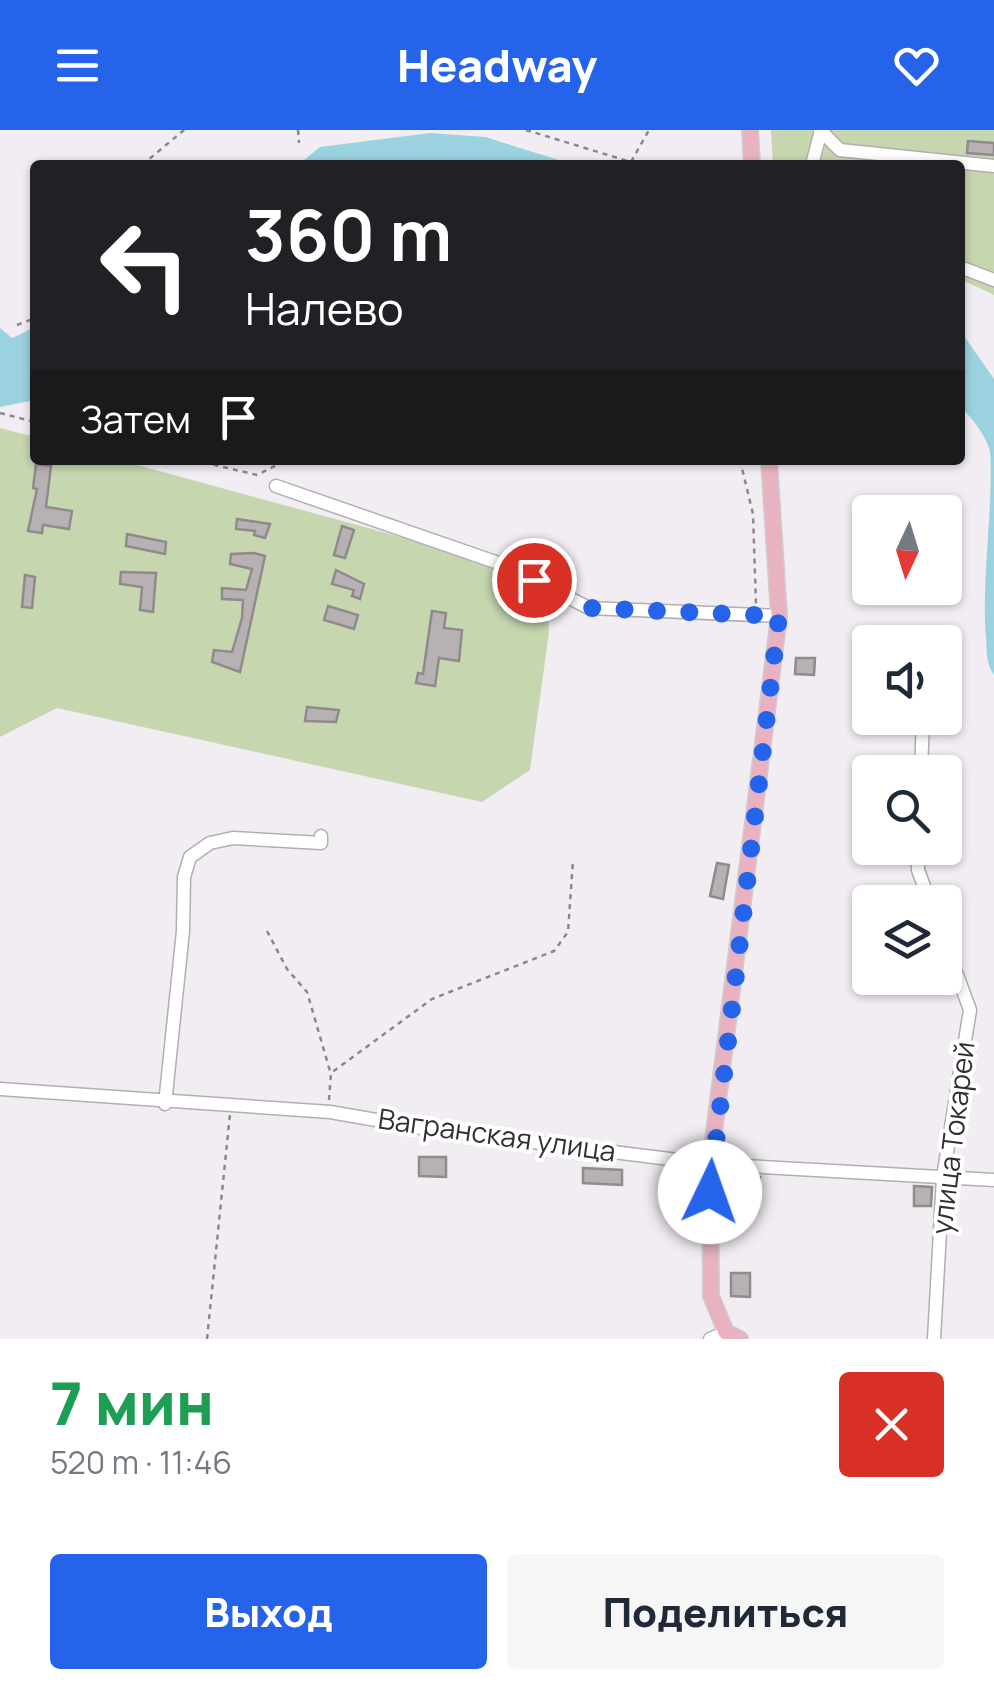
<!DOCTYPE html>
<html lang="ru">
<meta charset="utf-8">
<style>
:root{--surface:#fff;--page:#f6f6f7;--text:#1f2937;--muted:#747a83;--accent:#2563eb}
body{margin:0;font-family:Manrope,sans-serif;background:var(--page);color:var(--text);height:100vh;display:flex;flex-direction:column;font-size:38px;white-space:nowrap}
*{box-sizing:border-box;margin:0}
p{font-size:32px;color:var(--muted)}
.icon{flex:none;width:55px;height:55px;fill:none;stroke:currentColor;stroke-width:2;stroke-linecap:round;stroke-linejoin:round}
.map{position:relative;height:1209px;overflow:hidden}
.panel{display:flex;flex-direction:column;background:var(--surface);flex:1}
.panel>*{flex:none}
.top-card{position:absolute;left:30px;top:30px;width:935px;height:305px;border-radius:10px;box-shadow:0 2px 8px #0004;background:#202124;color:#fff;overflow:hidden}
.needle{width:65px;rotate:184deg}
.fabs{position:absolute;left:852px;top:365px;display:grid;gap:20px}
.fabs a{display:grid;place-items:center;width:110px;height:110px;border-radius:10px;background:var(--surface);box-shadow:0 2px 8px #0004;font-size:50px}
.pin{position:absolute;display:grid;place-items:center;width:85px;height:85px;color:#fff;margin:-42px;border:5px solid #fff;border-radius:50%;box-shadow:0 2px 10px #0007}
.me{position:absolute;width:110px;margin:-55px;rotate:3deg;stroke-linejoin:round;filter:drop-shadow(0 0 8px #0008)}
.turn{display:flex;align-items:center;gap:35px;height:210px;padding:0 50px;font-size:45px}
.turn .icon{width:130px;height:130px;stroke-width:2.5}
.turn b{display:block;font-size:70px;line-height:85px}
.then{display:flex;align-items:center;height:95px;padding:0 50px;background:#0003;gap:20px;font-size:38px}
.round{display:grid;place-items:center;flex:none;width:105px;height:105px;border-radius:10px;background:var(--page)}
.head{display:flex;align-items:center;justify-content:space-between;height:170px;padding:0 50px}
h1{font-size:60px;font-weight:800;line-height:75px;color:#1e9e55}
.cta{display:flex;gap:20px;margin-top:auto;padding:20px 50px}
.cta a{flex:1;height:115px;border-radius:10px;background:var(--accent);color:#fff;font-size:40px;font-weight:800;line-height:115px;text-align:center}
.cta a+a{background:var(--page);color:var(--text)}
header{display:flex;justify-content:space-between;align-items:center;height:130px;padding:0 50px;background:var(--accent);color:#fff;font-size:45px;font-weight:800}
.map>svg:first-child{display:block}
.green{fill:#c6d6af}
.water{fill:#9bd2df}
.building{fill:#b8b1b4;stroke:#908a8d;stroke-width:2.5}
.lines{fill:none;stroke-linecap:round;stroke-linejoin:round}
.minor-casing{stroke:#b2aeb3;stroke-width:15}
.major-casing{stroke:#cdcdce;stroke-width:18}
.path{stroke:#8b888c;stroke-width:2.5;stroke-dasharray:5 5;stroke-linecap:butt}
.minor{stroke:#fff;stroke-width:12}
.major{stroke:#e9b2c1;stroke-width:15}
.route{stroke:#2563eb;stroke-width:18;stroke-dasharray:0 32.4}
.labels{text-anchor:middle;stroke-width:8;stroke-linejoin:round;paint-order:stroke}
.street-label{font-size:28px;fill:#302f31;stroke:#fff}
</style>
<header><svg class="icon" aria-label="menu" viewBox="0 0 24 24"><path d="M4 6h16M4 12h16M4 18h16"/></svg>Headway<svg class="icon" aria-label="heart" viewBox="0 0 24 24"><path d="M12 20l-8-8c-3-5 5-10 8-4 3-6 11-1 8 4z"/></svg></header>
<div class="map">
<svg width="994" height="1209" viewBox="0 0 994 1209">
<rect width="100%" height="100%" fill="#f1edf3"/>
<!-- green -->
<g class="green">
<path d="M771,0h223v165l-34,-16v-114h-187z"/>
<path d="M0,298l35,9v23h84l388,106 37,3 5,63 -19,138 -48,32 -425,-94 -57,29z"/>
</g>
<!-- water -->
<g class="water">
<path d="M430,3l55,4 90,28h-277l22,-18z"/>
<path d="M35,197v73l-35,7v-79l12,10z"/>
<path d="M960,200l34,49v296c-8,-11 -7,-23 -8,-37 -5,-55 8,-137 4,-187 -5,-17 -18,-33 -30,-45z"/>
</g>
<!-- building -->
<g class="building">
<path d="M968,11l26,2v12l-27,-2z"/>
<path d="M36,334l15,2 -5,41 26,4 -3,18 -26,-4 -1,8 -14,-2 9,-42 -4,-1z"/>
<path d="M237,389l33,5 -5,14 -11,-3 1,-4 -19,-2z"/>
<path d="M342,396l12,4 -9,28 -11,-3z"/>
<path d="M127,404l39,8 -1,12 -39,-8z"/>
<path d="M254,423l11,3 -25,116 -28,-10 2,-12 18,2 10,-34 1,-18 -21,-1v-11l24,2 6,-21 -22,-5 1,-10z"/>
<path d="M336,440l28,14 -4,15 -8,-3 2,-6 -22,-6z"/>
<path d="M121,442l35,1 -3,39 -13,-2 2,-23 -22,-3z"/>
<path d="M25,445l10,2 -3,31 -10,-1z"/>
<path d="M328,476l30,9 -4,14 -30,-9z"/>
<path d="M432,481l14,2 -2,15 18,2 -3,31 -20,-3 -4,28 -19,-3 2,-10 5,1z"/>
<path d="M796,528h19l-1,17 -19,-1z"/>
<path d="M307,577l32,3 -3,12 -31,-1z"/>
<path d="M717,733l12,2 -6,34 -13,-3z"/>
<path d="M419,1027h27v20l-27,-1z"/>
<path d="M583,1038l39,2v15l-39,-2z"/>
<path d="M739,1046l21,1 -1,18 -21,-2z"/>
<path d="M914,1056l18,1 -1,19h-17z"/>
<path d="M731,1143h19v24l-19,-1z"/>
</g>
<g class="lines">
<defs>
<g id="minor">
<path d="M820,0l20,20 154,16"/>
<path d="M812,35l8,-31"/>
<path d="M960,137l34,13"/>
<path d="M276,356l231,80 82,42 190,8"/>
<path d="M921,642l2,-54"/>
<path d="M918,718v22l12,32"/>
<path d="M0,959l330,23 98,17 282,35 284,16"/>
<path d="M165,974l18,-173 1,-54 6,-20 20,-14 23,-5 88,5v-7"/>
<path d="M710,1209l16,-7"/>
<path d="M934,1209l9,-162 27,-167 -25,-68"/>
</g>
<g id="major">
<path d="M750,0l2,35"/>
<path d="M740,1209l-14,-7 -15,-36 -1,-132 69,-548 -10,-156"/>
</g>
</defs>
<!-- minor casing -->
<use href="#minor" class="minor-casing"/>
<!-- major casing -->
<use href="#major" class="major-casing"/>
<!-- path -->
<g class="path">
<path d="M298,0l1,13"/>
<path d="M526,0l105,32 18,-32"/>
<path d="M142,35l42,-35"/>
<path d="M17,195l18,-7"/>
<path d="M0,283l35,9"/>
<path d="M194,330l63,15 30,-15"/>
<path d="M740,330l13,54 3,91"/>
<path d="M267,801l20,38 20,23 23,79"/>
<path d="M329,970l2,-27 101,-74 122,-48 14,-19 5,-72"/>
<path d="M207,1209l23,-225"/>
</g>
<!-- minor -->
<use href="#minor" class="minor"/>
<!-- major -->
<use href="#major" class="major"/>
</g>
<g class="lines">
<!-- route -->
<path class="route" d="M534,450l56,28 189,8 -69,576"/>
</g>
<g class="labels">
<!-- street labels -->
<g class="street-label">
<text transform="translate(497 1005) rotate(8)" y="10">Вагранская улица</text>
<text transform="translate(953 1008) rotate(-83)" y="10">улица Токарей</text>
</g>
</g>
</svg>
<div class="fabs">
<a><svg class="needle" viewBox="-14 -14 28 28"><path d="M0-13l5 13h-10z" fill="#e53935"/><path d="M0 13l5-13h-10z" fill="#747a83"/></svg></a>
<a><svg class="icon" aria-label="sound" viewBox="0 0 24 24"><path d="M4 9h4l5-4v14l-5-4H4zM17 9q2 3 0 6"/></svg></a>
<a><svg class="icon" aria-label="search" viewBox="0 0 24 24"><circle cx="10" cy="10" r="6"/><path d="M15 15l6 6"/></svg></a>
<a><svg class="icon" aria-label="layers" viewBox="0 0 24 24"><path d="M12 4l9 5-9 5-9-5zM3 14l9 5 9-5"/></svg></a>
</div>
<div class="pin" style="left:534px;top:450px;background:#d93025"><svg class="icon" aria-label="arrive" viewBox="0 0 24 24"><path d="M6 21V4h12l-3 4 3 4H6"/></svg></div>
<svg class="me" style="left:710px;top:1062px" viewBox="-20 -20 40 40"><circle r="19" fill="#fff"/><path d="M0-13L10 11 0 6-10 11z" fill="#2563eb"/></svg>
<div class="top-card">
<div class="turn"><svg class="icon" aria-label="left" viewBox="0 0 24 24"><path d="M17 20v-9H6M10 6l-5 5 5 5"/></svg><div><b>360 m</b>Налево</div></div>
<div class="then">Затем<svg class="icon" aria-label="arrive" viewBox="0 0 24 24"><path d="M6 21V4h12l-3 4 3 4H6"/></svg></div>
</div>
</div>
<section class="panel">
<div class="head"><div><h1>7 мин</h1><p>520 m · 11:46</p></div><a class="round" style="background:#d93025;color:#fff"><svg class="icon" aria-label="close" viewBox="0 0 24 24"><path d="M6 6l12 12M18 6L6 18"/></svg></a></div>
<div class="cta"><a>Выход</a><a>Поделиться</a></div>
</section>
